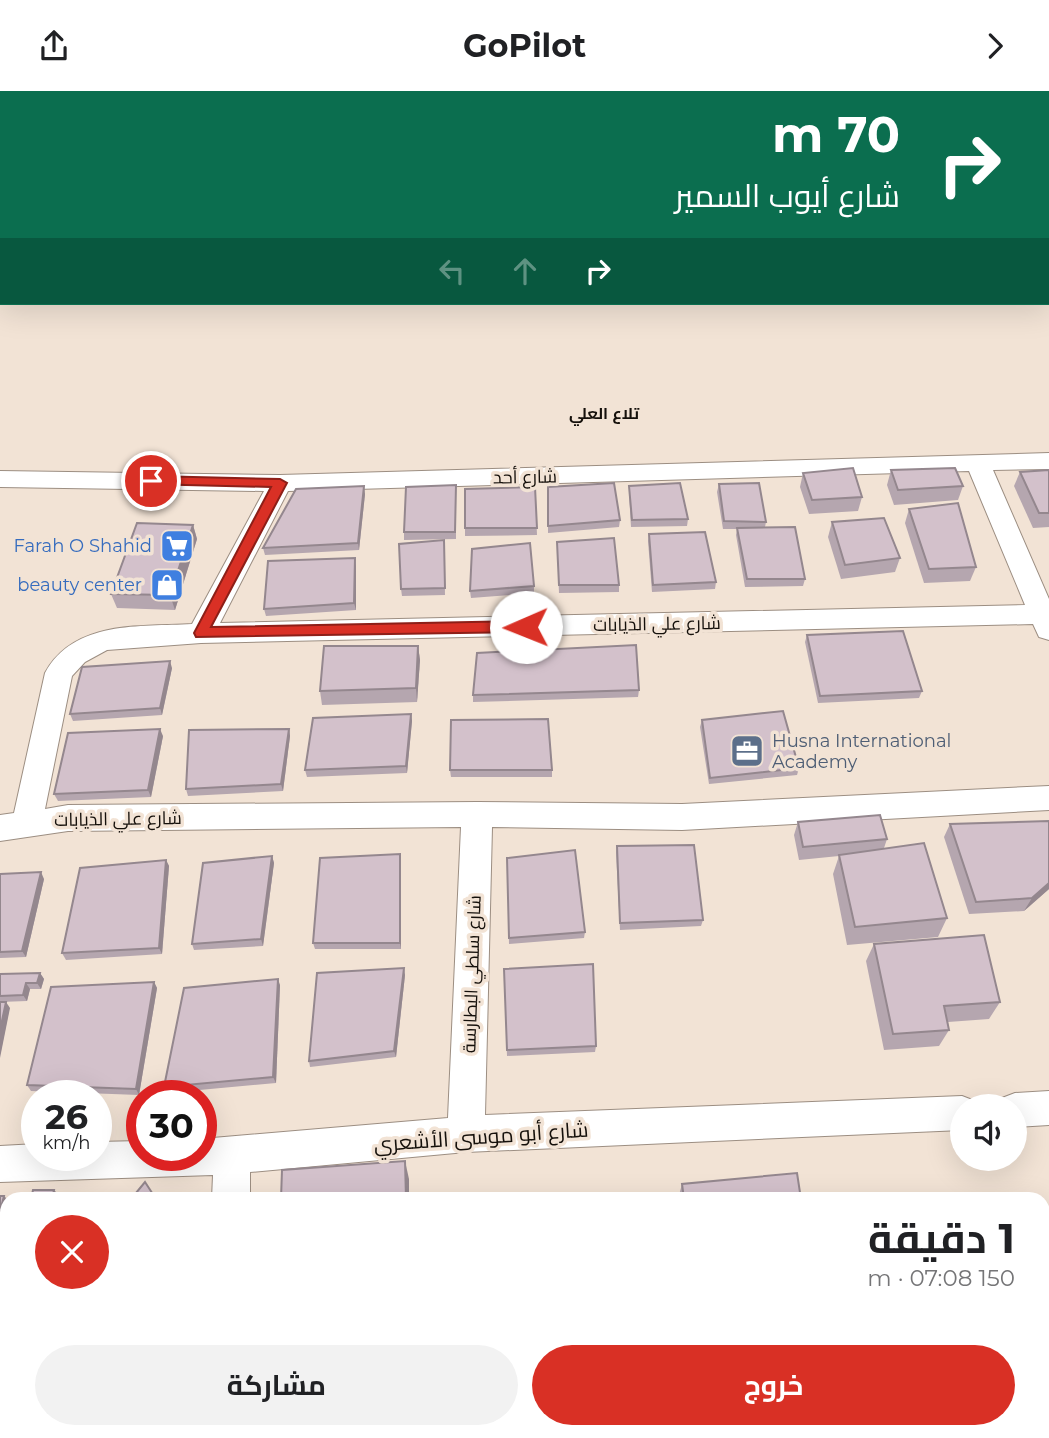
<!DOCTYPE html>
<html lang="ar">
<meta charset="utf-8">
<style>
:root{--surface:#fff;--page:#f2f2f2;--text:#202124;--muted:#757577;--accent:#d93025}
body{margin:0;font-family:Montserrat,Cairo,sans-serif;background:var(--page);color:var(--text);direction:rtl;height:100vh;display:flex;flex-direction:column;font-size:26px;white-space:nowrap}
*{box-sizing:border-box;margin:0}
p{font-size:23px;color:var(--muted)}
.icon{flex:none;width:38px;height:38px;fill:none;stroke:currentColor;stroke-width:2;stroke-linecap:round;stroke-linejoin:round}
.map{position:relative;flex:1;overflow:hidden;direction:ltr}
.side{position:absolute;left:0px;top:1101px;width:1050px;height:247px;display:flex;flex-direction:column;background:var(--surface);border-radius:21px 21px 0 0;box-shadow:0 7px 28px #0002;direction:rtl}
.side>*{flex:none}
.top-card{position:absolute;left:0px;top:0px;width:1050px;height:214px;box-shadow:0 7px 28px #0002;direction:rtl;background:#0b6e4f;color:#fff;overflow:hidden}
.tools{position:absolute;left:950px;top:1003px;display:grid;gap:14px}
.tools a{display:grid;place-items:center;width:77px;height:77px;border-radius:50%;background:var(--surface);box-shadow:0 7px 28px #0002;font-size:35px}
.speed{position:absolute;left:21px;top:989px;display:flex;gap:14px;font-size:35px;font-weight:700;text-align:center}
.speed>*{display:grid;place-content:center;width:91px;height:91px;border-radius:50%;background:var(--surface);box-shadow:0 7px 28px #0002;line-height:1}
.speed small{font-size:18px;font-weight:400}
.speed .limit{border:10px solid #d22;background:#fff;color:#111}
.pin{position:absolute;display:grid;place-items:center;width:60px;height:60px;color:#fff;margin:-30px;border:4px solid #fff;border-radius:50%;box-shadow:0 2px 7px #0007}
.me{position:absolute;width:77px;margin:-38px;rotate:269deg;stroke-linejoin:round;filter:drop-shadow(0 0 5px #0008)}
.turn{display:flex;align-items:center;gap:24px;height:147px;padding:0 35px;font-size:32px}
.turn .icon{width:91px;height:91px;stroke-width:2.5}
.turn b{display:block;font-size:49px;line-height:60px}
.lanes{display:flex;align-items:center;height:66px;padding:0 35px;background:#0003;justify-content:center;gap:35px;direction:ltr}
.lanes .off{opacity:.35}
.round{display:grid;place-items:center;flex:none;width:74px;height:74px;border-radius:37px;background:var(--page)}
.summary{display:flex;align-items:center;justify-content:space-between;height:119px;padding:0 35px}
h1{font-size:42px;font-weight:700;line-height:52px}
.action{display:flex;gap:14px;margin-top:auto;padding:14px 35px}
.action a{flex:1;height:80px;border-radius:42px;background:var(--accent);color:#fff;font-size:28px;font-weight:700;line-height:80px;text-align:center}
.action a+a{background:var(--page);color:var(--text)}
header{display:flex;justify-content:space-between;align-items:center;height:91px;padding:0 35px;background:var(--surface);font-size:32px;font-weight:700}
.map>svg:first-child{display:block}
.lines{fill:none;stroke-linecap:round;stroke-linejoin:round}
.minor-casing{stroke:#9c8e82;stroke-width:2}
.minor{fill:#fff;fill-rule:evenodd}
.wall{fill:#b5a6af}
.shaded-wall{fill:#94878e}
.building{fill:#d3c1cb;stroke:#94878e;stroke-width:2}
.route{fill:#d93025;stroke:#8d1f18;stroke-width:2}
.labels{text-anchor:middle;stroke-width:7;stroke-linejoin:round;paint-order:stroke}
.far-neighbourhood-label{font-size:16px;font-weight:bold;fill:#15100b;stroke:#f2e3d5}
.street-label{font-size:18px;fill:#15100b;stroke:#f2e3d5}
.shop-label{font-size:18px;fill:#366cbe;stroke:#f2e3d5;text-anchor:end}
.service-label{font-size:18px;fill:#4e5e75;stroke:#f2e3d5;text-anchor:start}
.near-street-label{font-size:21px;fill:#15100b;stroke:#f2e3d5}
</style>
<header><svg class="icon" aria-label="forward" viewBox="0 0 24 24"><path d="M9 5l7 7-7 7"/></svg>GoPilot<svg class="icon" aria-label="share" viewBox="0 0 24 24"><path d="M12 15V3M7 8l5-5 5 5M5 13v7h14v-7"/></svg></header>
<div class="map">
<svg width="1049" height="1347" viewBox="0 0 1049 1347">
<rect width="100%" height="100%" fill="#f2e3d5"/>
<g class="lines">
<defs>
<g id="minor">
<rect x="1048" y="33" width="1" height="10"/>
<rect x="1048" y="157" width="1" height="12"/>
<path d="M1049,362v16l-56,1 56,129v41l-10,-3 -6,-13 -832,19 -94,7 -22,12 -13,14 -27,133 23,-4 409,-3 205,2 367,-18v24l-367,20 -190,-3 -7,288 477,-19 13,5 2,5h-15v24l-496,22 -216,20v27h-38l1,-24 -213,7v-36l37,-2v11h59v-13l46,-1v14h59v-16l247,-21 13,-291 -393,4 -68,10v-26l14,-2 31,-140c29,-53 95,-46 147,-49l72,-133 -264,-4v-16l280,4zM969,380l56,134 -805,18 68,-132z"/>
<path d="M1049,1000v34l-34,2v-21h-16l3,-8 13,-5z"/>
<rect x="200" y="1340" width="42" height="7"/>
</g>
</defs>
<!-- minor casing -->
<use href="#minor" class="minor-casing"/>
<!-- minor -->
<use href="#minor" class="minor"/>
</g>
<!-- wall -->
<g class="wall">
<path d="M891,379l72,16 -5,14 -64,5 -7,-20z"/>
<path d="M1049,379v57l-16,1 -19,-42 6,-14z"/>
<path d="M803,382l59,24 -4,14 -49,3 -9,-27z"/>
<path d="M719,393l47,38 -1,5 40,52 -2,7 -58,1 -9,-52 1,-6h-14l-6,-37z"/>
<path d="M456,394v54l-52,1v-8z"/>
<path d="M629,395l59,33 -1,7 -56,1 -2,-34z"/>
<path d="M535,396l2,48 -72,1v-47z"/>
<path d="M548,396l72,33 -1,7 -71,6z"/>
<path d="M365,403l-6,56 -94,5 -2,-7z"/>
<path d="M909,418l67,58 -6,14 -46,2 -19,-60z"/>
<path d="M832,431l68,36 -5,14 -54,7 -13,-42z"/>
<path d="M193,434l4,14 -22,71 -58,-2 -6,-14z"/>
<path d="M649,443l67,48 -1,7 -63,3 -4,-51z"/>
<path d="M444,449l1,55 -43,1 -1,-7z"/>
<path d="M557,451l62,43v7l-60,1z"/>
<path d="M356,475v44l-90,6 -2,-7z"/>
<path d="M534,495v7l-63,5 -1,-7z"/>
<path d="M807,544l115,56 -3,7 -101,5 -13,-61z"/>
<path d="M418,555l2,14 -3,42 -95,3 -2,-14z"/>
<path d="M172,577l-10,47 -89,6 -3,-7z"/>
<path d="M639,599l-1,7 -165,5v-7z"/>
<path d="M411,623l1,7 -5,52 -100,4 -2,-7z"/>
<path d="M702,629l97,48 -2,7 -88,9 -9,-57z"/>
<path d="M289,638l1,7 -7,55 -95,5 -2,-7z"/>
<path d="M163,645l-12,61 -93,4 -4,-7z"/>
<path d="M450,679h102v7h-101z"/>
<path d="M798,731l89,17 -3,9 63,70 -9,19 -91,8 -14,-71 6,-18 -40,4 -5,-25z"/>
<path d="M1049,731v67l-25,22 -55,3 -25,-77 6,-13z"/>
<path d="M617,755l86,74 -2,6 -81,4 -4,-78z"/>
<path d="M272,765l2,7 -11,83 -69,4 -2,-6z"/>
<path d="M507,767l78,74 -1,6 -75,6z"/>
<path d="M166,769l3,6 -7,88 -96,6 -4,-7z"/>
<path d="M401,770v88h-86l-2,-6z"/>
<path d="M0,783l44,5 -18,78 -26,1z"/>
<path d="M874,853l126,58 -11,17 -41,3 1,8 -10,16 -55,4 -18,-89z"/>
<path d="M504,878l92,77 -1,6 -88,4z"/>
<path d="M40,882l4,6 -3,10h-11l-3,12 -27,1v-28z"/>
<path d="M405,884l-9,82 -86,10 -1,-6z"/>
<path d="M154,891l3,6 -18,107 -108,-4 -4,-6z"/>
<path d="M280,894l-4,98 -109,10 -3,-6z"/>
<path d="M682,1093l119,15h-123z"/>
<path d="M0,1105l7,3 -1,13h-6z"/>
<path d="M928,1340h115l6,7h-120z"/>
</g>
<!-- shaded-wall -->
<g class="shaded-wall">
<path d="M364,395l1,8 -6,56 -1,-7z"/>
<path d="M193,434l4,14 -22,71 -5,-15z"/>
<path d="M355,467l1,8v44l-2,-7z"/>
<path d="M418,555l2,14 -3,42 -1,-14z"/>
<path d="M170,570l2,7 -10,47 -2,-7z"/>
<path d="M411,623l1,7 -5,52 -1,-7z"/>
<path d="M160,638l3,7 -12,61 -3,-7z"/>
<path d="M289,638l1,7 -7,55 -2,-7z"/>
<path d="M400,763l1,7v88l-1,-6z"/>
<path d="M272,765l2,7 -11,83 -2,-7z"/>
<path d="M166,769l3,6 -7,88 -3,-6z"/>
<path d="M41,781l3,7 -18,78 -4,-6z"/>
<path d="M1049,792v6l-25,22 8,-13z"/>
<path d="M404,877l1,7 -9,82 -2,-6z"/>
<path d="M40,882l4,6 -3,10 -4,-6z"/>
<path d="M278,888l2,6 -4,98 -3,-6z"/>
<path d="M154,891l3,6 -18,107 -3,-6z"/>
<path d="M26,892l4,6 -3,12 -4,-6z"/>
<path d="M6,911l4,6 -10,50v-28z"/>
<path d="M405,1070l4,18v20h-3z"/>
<path d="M54,1099l5,5 -1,4h-6z"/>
<path d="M4,1105l3,3 -1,13 -5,-4z"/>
<path d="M6,1129l1,1v43l-5,52 -2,-2v-31z"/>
<path d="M129,1340h4v7h-5z"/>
<path d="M163,1340h4l-1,7h-4z"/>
</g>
<!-- building -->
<g class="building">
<rect x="1048" y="87" width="1" height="28"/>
<path d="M853,377l9,29 -50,3 -9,-27z"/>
<path d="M955,377l8,18 -65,4 -7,-20z"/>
<path d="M1049,379v43h-10l-19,-41z"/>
<path d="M614,392l6,37 -72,6v-39z"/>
<path d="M680,392l8,36 -56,1 -3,-34z"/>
<path d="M759,392l7,39 -42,-1 -5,-37z"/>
<path d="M456,394l-1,47h-51l2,-45z"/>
<path d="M364,395l-6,57 -95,5 33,-59z"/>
<path d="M535,396l2,41h-72v-39z"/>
<path d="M958,412l18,64 -47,2 -20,-60z"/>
<path d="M884,427l16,40 -55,7 -13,-43z"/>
<path d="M137,432l56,2 -23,70 -59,-1z"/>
<path d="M795,436l10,52h-58l-10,-51z"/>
<path d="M705,441l11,50 -63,3 -4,-51z"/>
<path d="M614,447l5,47h-60l-2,-43z"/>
<path d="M444,449l1,48 -44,1 -2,-45z"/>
<path d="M530,452l4,43 -64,5 2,-42z"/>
<path d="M355,467l-1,45 -90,6 4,-48z"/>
<path d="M903,540l19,60 -102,5 -13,-61z"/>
<path d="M636,554l3,45 -166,5 4,-42z"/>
<path d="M324,555h94l-2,42 -96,3z"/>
<path d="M170,570l-10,47 -90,6 12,-47z"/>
<path d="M783,620l16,57 -89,10 -8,-58z"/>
<path d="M411,623l-5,52 -101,4 8,-52z"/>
<path d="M548,628l4,51h-102l1,-50z"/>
<path d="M160,638l-12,61 -94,4 14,-61z"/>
<path d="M289,638l-8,55 -95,5 3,-59z"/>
<path d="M880,724l7,24 -84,8 -5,-25z"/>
<path d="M1049,730v62l-17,15 -56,4 -26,-78z"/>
<path d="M924,752l23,75 -92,9 -16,-72z"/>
<path d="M694,754l9,75 -83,3 -3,-77z"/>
<path d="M575,759l10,82 -76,6 -2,-80z"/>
<path d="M400,763v89h-87l7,-85z"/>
<path d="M272,765l-11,83 -69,5 11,-81z"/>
<path d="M166,769l-7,88 -97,5 18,-85z"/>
<path d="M41,781l-19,79 -22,1v-78z"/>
<path d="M984,844l16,67 -56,4 5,24 -56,4 -19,-90z"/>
<path d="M593,873l3,82 -89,4 -3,-81z"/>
<path d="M404,877l-10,83 -85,10 8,-88z"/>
<path d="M40,882l-3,10h-11l-3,12 -23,1v-22z"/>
<path d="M278,888l-5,98 -109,10 20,-99z"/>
<path d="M154,891l-18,107 -109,-4 24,-98z"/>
<path d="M0,911h6l-6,28z"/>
<path d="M405,1070l1,38h-125l1,-29z"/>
<path d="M797,1082l4,26h-117l-2,-15z"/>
<path d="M145,1091l11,17h-25z"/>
<path d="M33,1099h21l-2,9h-21z"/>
<path d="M0,1105h4l-3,12h-1z"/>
<path d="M0,1129h6l-6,63z"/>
<path d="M7,1322v18h122l-1,7h-128v-24z"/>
<path d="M1043,1328h6v19h-106l-2,-7h102z"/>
<path d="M144,1340h19l-1,7h-19z"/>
</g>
<!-- route -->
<path class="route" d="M151,385l129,3 7,4 -76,144 315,-6 8,6 -8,5 -330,5 -2,-4 77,-146 -125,-3v-6z"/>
<!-- icons -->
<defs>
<symbol id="supermarket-square" viewBox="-11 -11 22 22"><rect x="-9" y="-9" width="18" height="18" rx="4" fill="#3f7fe0" stroke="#f2e3d5"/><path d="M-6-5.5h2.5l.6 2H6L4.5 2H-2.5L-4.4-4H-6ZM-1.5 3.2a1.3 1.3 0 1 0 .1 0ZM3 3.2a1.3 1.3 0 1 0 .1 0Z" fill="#fff"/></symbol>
<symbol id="shop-square" viewBox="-11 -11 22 22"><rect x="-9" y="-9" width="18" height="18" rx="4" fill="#3f7fe0" stroke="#f2e3d5"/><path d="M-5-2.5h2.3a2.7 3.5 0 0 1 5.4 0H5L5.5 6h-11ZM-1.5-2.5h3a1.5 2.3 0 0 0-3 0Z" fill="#fff"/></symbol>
<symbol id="office-square" viewBox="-11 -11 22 22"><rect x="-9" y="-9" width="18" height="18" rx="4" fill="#5c6f8a" stroke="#f2e3d5"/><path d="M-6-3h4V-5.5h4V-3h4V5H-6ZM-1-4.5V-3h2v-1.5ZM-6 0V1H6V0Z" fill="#fff"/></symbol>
</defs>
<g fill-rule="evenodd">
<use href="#supermarket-square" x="158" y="436" width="38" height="38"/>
<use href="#shop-square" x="148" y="475" width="38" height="38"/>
<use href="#office-square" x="728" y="641" width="38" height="38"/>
</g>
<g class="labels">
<!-- far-neighbourhood labels -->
<g class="far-neighbourhood-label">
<text x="604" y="328">تلاع العلي</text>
</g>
<!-- street labels -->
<g class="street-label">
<text transform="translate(525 386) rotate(-1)" y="6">شارع أحد</text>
<text transform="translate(657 533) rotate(-1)" y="6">شارع علي الذيابات</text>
<text transform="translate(118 728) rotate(-1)" y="6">شارع علي الذيابات</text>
<text transform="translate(472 883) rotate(-88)" y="6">شارع سلطي البطارسة</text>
</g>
<!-- shop labels -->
<g class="shop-label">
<text x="152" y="461">Farah O Shahid</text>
<text x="142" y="500">beauty center</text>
</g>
<!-- service labels -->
<g class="service-label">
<text x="772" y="656">Husna International<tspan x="772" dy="21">Academy</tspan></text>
</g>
<!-- near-street labels -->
<g class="near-street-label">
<text transform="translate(481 1046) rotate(-4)" y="7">شارع أبو موسى الأشعري</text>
</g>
</g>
</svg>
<div class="tools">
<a><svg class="icon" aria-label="sound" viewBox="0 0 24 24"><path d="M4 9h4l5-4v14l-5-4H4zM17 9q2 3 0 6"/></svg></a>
</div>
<div class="speed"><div>26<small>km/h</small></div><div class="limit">30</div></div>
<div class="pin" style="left:151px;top:390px;background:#d93025"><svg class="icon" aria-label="arrive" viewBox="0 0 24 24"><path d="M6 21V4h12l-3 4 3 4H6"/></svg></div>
<svg class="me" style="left:526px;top:536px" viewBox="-20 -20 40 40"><circle r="19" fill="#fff"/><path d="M0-13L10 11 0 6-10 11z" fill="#d93025"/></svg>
<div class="top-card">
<div class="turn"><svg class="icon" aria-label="right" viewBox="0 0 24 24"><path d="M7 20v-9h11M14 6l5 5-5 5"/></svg><div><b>70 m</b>شارع أيوب السمير</div></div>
<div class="lanes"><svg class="icon off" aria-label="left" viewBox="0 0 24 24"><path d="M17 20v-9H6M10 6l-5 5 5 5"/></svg><svg class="icon off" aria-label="ahead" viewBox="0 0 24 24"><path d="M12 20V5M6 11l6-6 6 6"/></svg><svg class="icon" aria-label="right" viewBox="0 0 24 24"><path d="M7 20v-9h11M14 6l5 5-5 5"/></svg></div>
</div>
<section class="side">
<div class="summary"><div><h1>1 دقيقة</h1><p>150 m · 07:08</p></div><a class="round" style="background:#d93025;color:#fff"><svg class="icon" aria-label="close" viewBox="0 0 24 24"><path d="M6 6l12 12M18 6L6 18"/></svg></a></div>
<div class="action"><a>خروج</a><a>مشاركة</a></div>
</section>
</div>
